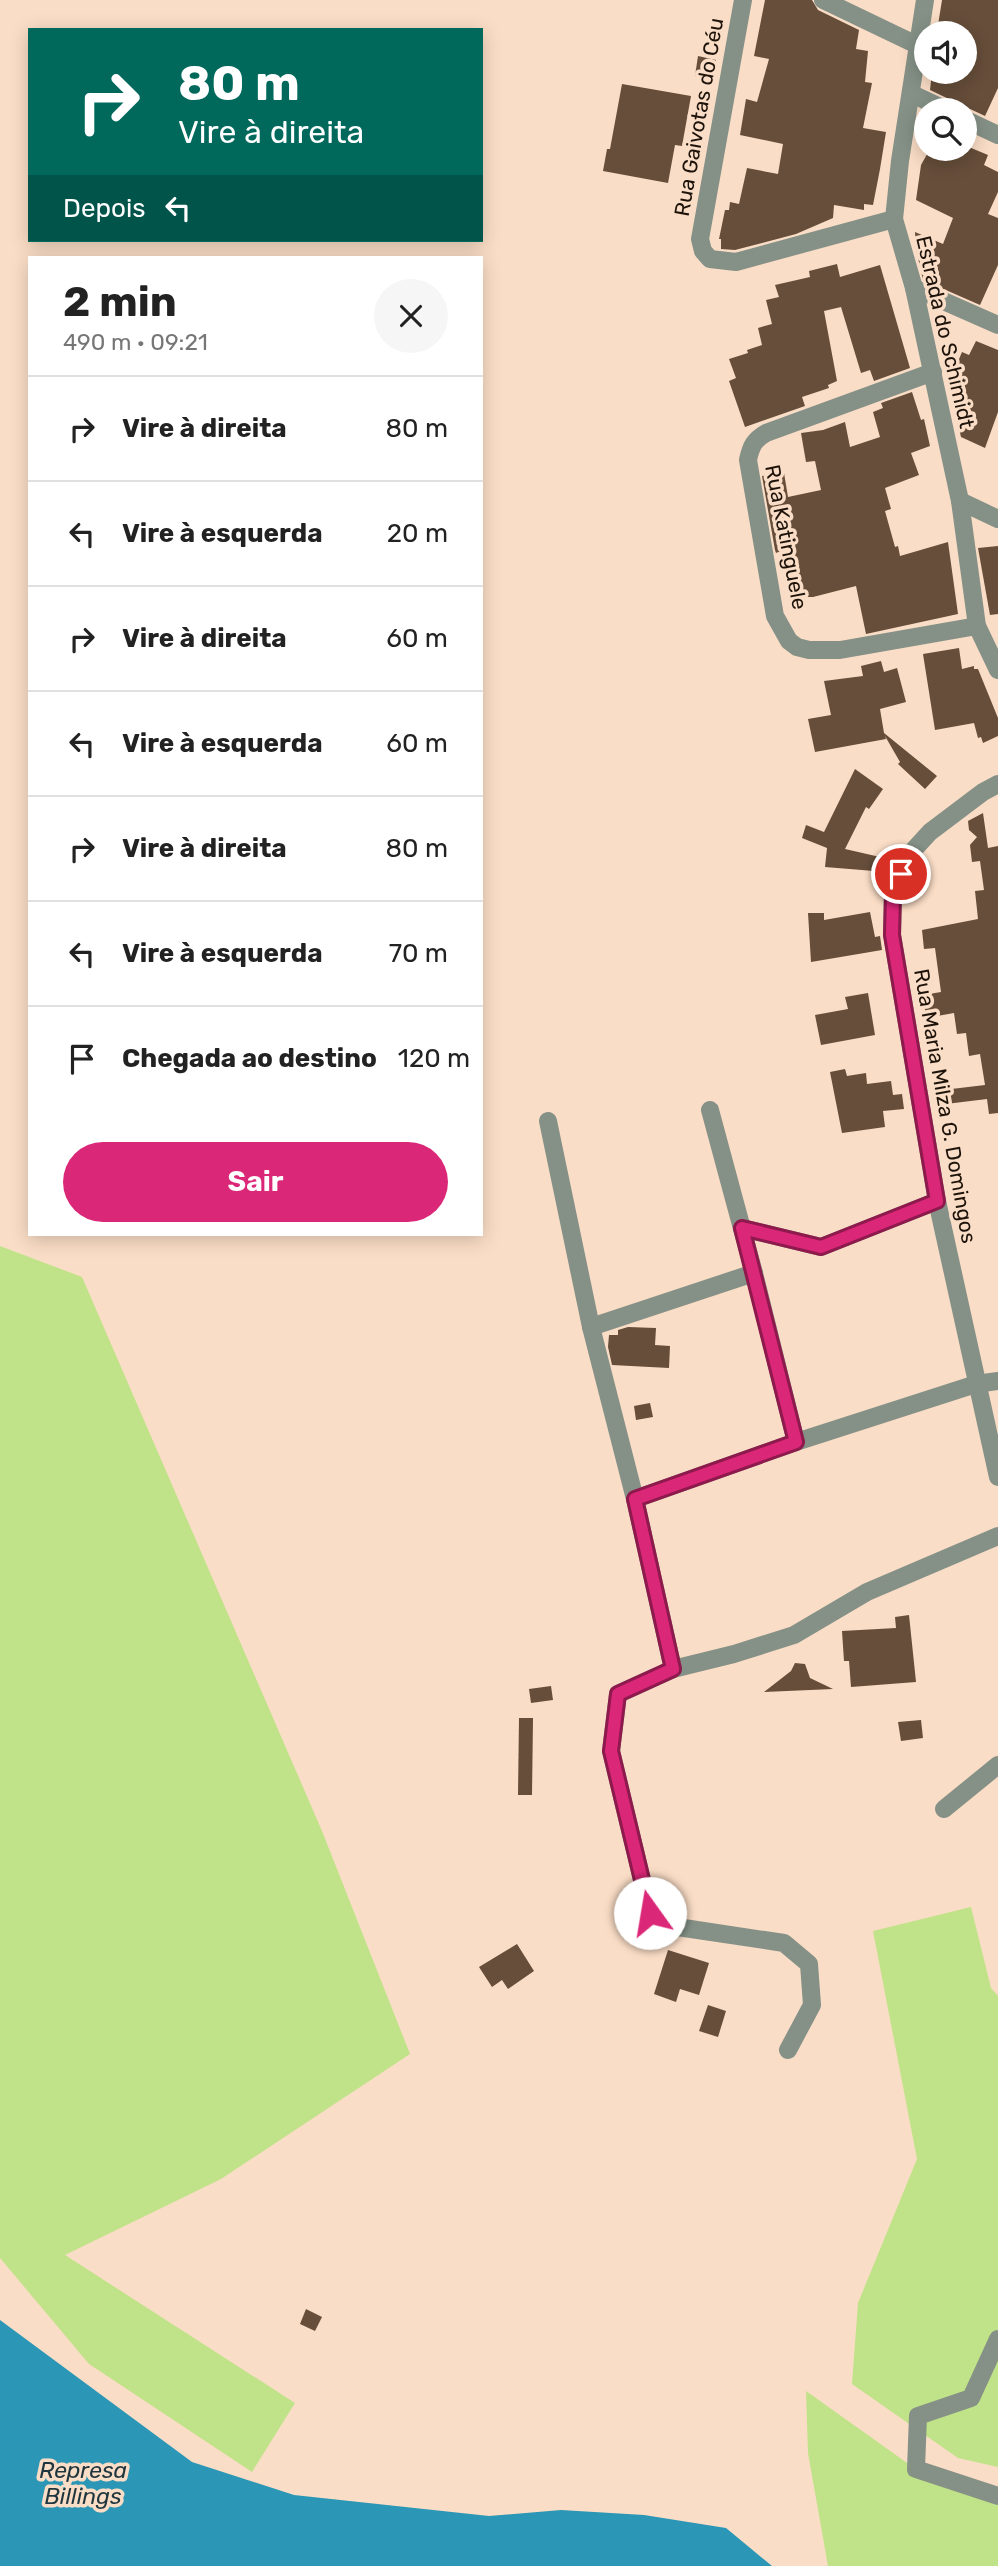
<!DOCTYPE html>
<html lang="pt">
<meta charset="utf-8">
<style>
:root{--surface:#fff;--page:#f6f6f6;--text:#222;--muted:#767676;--line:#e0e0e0;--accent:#db2777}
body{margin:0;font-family:Rubik,sans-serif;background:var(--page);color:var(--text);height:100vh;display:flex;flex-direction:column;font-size:26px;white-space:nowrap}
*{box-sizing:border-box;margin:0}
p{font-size:23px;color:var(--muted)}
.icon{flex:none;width:38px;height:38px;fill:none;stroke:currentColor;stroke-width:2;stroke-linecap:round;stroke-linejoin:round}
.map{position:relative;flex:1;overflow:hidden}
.drawer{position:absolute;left:28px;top:256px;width:455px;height:980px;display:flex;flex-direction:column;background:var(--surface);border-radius:0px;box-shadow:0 4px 18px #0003}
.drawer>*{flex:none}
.top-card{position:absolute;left:28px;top:28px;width:455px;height:214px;border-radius:0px;box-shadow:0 4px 18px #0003;background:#00695c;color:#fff;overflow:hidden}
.tools{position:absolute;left:914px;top:21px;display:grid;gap:14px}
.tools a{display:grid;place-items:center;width:63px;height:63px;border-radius:50%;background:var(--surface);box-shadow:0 4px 18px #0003;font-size:35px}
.pin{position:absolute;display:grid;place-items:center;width:60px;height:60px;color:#fff;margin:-30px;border:4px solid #fff;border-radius:50%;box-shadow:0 2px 7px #0007}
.me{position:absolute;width:77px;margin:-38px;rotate:347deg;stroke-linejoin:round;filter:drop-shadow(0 0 5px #0008)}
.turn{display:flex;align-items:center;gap:24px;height:147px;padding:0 35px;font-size:32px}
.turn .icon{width:91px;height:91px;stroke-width:2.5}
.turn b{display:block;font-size:49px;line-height:60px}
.then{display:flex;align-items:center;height:66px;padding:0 35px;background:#0003;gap:14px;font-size:26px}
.round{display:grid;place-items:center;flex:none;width:74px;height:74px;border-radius:37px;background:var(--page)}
.headline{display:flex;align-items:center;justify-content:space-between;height:119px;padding:0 35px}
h1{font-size:42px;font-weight:700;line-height:52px}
.cta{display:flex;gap:14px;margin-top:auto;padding:14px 35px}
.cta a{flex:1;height:80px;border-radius:42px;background:var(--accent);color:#fff;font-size:28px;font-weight:700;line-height:80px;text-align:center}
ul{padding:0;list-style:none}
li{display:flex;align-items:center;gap:21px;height:105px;padding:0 35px;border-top:2px solid var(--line)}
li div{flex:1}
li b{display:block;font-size:26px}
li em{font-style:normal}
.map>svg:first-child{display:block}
.green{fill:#c0e288}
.water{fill:#2b96b5}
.building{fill:#664e3a}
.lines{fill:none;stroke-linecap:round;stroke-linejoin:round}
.minor{stroke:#859187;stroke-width:18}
.tertiary{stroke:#859187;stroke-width:18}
.route-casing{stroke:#8e194d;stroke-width:18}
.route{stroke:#db2777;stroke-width:12}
.labels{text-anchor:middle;stroke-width:7;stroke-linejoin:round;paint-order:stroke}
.street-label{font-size:21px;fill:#1d130a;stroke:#faddc6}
.water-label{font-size:23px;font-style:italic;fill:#1f363e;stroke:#faddc6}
</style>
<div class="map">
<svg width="998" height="2566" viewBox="0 0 998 2566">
<rect width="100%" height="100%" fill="#faddc6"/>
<!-- green -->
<g class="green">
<path d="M0,1246l82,31 240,554 88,223 -189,125 -156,76 230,148 -43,69 -163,-108 -89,-106z"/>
<path d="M971,1907l20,81 7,8v471l-40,-9 -106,-74 6,-81 59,-144 -44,-228z"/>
<path d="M806,2391l125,89 67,19v67h-170l-20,-113z"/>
</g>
<!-- water -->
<path class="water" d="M0,2320l192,142 102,33 195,21 72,-6 83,5 82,13 46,38h-772z"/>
<!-- building -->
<g class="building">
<path d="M765,0h47l6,10 41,20 -3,19 12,2 -3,31 7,1 -9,45 23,4 -6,37 -7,36 -9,-1v6l-30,-5 -1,13 -37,16 -61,16 -14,-1v-10h-2l6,-29h4l1,-8 9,2 8,-36 31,6 5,-30 -43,-9 6,-36 11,3 12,-43 -15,-3z"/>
<path d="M942,0h56v88l-13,28 -17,-8 -11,2 -6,-10 -21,-10 2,-18h32v-39h-8l-18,-8z"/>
<path d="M698,56l18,4 -3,19 -18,-3z"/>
<path d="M622,84l69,12 -9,50 -7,-1 -7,38 -65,-12 4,-22h3z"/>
<path d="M964,145l24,10 -4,10 14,7v20l-10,22 10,4v47l-18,40 -57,-25 -7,-31 -1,-17 28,12 10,-26 -37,-18 5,-35 9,-16h34z"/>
<path d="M837,264l3,13 40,-12 30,103 -36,13 -4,-11 -9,3 -20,-66 -17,4 13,70 -9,4 1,3 -27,9 3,9 -60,21 -16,-46 7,-3 -7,-19 19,-6 -1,-3 15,-5 -4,-17 14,-4 -6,-24 13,-3 -4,-12 35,-8 -1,-6z"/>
<path d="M976,341l22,9v62l-13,36 -24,-11 -8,-33 -5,-36 6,3 8,-19 7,3z"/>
<path d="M912,392l9,28 3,-1 6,27 -19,7 8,22 -34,13 6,21 -6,2 10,36 3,-1 2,10 48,-14 10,72 -92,20 -10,-48 -43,11h-6l-1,-5 -15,3 -10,-44 -5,2 -1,-3 -13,-74 22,-3 4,24 33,-7 -6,-29 -9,1 -5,-29 22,-3 22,-8 5,25 30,-10 -7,-25 10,-4 -2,-5z"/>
<path d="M998,546v68l-8,1 -12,-67z"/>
<path d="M959,648l3,21 12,-3v3h4l20,49v18l-15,7 -2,-6 -3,1 -4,-15 -39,7 -12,-76z"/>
<path d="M881,661l3,11 13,-4 9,34 -26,7 4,24 53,43 -12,13 -27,-25 2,-2 -15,-26 1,3 -71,13 -7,-33 23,-4 -7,-34 39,-5 -2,-10z"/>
<path d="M855,769l28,20 -14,20 -3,-2 -21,42 35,8 -6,14 -49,-4 2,-19 -25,-10 4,-13 18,7z"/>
<path d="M983,813l5,35 10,-2v267l-9,1 -2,-15 -41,5 -3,-14 42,-5 -5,-31 -11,2 -3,-23 -9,1 -3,-21 -28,5 -3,-23 18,-3 -6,-44 -11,1 -2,-19 56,-11 -3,-28 9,-1 -4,-29 -8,1 -2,-17 7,-8 -8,-7 -1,-9z"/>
<path d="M870,912l5,25 5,-1 2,14 -71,12 -3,-49h16v7z"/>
<path d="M868,993l7,42 -54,10 -6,-30 33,-6 -3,-12z"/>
<path d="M845,1069l2,7 19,-3 1,11 24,-3 2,14 9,-1 2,15 -21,2 2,16 -43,6 -12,-61z"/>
<path d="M628,1327l28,1 -1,17 15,1 -1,22 -57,-3 -4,-18 1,-12h9v-5z"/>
<path d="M650,1403l3,14 -17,3 -2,-14z"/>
<path d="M909,1615l7,67 -65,5 -2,-26h-5l-2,-30 54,-3 -1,-11z"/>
<path d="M795,1663l10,1 5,14 23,11 -69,3 27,-21z"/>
<path d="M551,1686l2,14 -22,3 -2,-14z"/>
<path d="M519,1718h14l-1,77h-14z"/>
<path d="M921,1720l2,18 -22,3 -3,-19z"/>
<path d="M517,1944l17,27 -26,18 -6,-9 -10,7 -13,-20z"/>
<path d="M668,1950l41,13 -10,32 -19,-6 -4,13 -22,-8z"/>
<path d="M708,2005l18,6 -8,26 -19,-6z"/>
<path d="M306,2309l16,8 -7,14 -15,-7z"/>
</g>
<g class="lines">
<!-- minor -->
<g class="minor">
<path d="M743,0l-43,239 3,12 7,8 26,3 158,-43"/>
<path d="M823,0l96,46"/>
<path d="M912,94l34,16"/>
<path d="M964,119l34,16"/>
<path d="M914,288l84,37"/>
<path d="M933,372l-167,61c-12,7 -15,13 -18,27l27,156 14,25 8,6 12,3h31l137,-24"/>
<path d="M960,501l38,18"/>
<path d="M998,784l-15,8 -53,40 -22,24 -15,37 -1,42 45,266 61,276"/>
<path d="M710,1110l44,163 42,169"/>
<path d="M548,1121l43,206 44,172 38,170"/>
<path d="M742,1228l79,19 116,-46"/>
<path d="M591,1327l163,-54"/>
<path d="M635,1499l161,-57 180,-58 22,-3"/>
<path d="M944,1809l54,-44"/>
<path d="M788,2050l24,-45 -3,-41 -25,-21 -120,-18 -10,-4 -4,-8 -39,-162 7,-57 55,-25 61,-15 60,-19 73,-43 131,-56"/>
<path d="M998,2339l-27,59 -53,18 -2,53 82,27"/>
</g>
<!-- tertiary -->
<path class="tertiary" d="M925,0l-25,161 -6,58 20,69 46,213 17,125 21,44"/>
</g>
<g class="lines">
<defs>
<path id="route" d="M650,1913l-39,-162 7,-57 55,-25 -38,-170 161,-57 -54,-214 79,19 116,-46 -45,-266 1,-42 8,-19"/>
</defs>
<!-- route casing -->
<use href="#route" class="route-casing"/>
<!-- route -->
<use href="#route" class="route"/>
</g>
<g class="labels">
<!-- street labels -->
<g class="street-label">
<text transform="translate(699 117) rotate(-80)" y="7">Rua Gaivotas do Céu</text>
<text transform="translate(945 332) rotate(77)" y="7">Estrada do Schimidt</text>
<text transform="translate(786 537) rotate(79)" y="7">Rua Katinguele</text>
<text transform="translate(945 1106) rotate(80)" y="7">Rua Maria Milza G. Domingos</text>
</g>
<!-- water labels -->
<g class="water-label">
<text x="83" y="2478">Represa<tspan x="83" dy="26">Billings</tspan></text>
</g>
</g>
</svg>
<div class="tools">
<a><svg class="icon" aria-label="sound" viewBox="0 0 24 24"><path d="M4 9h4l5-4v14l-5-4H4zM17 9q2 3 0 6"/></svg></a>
<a><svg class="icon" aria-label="search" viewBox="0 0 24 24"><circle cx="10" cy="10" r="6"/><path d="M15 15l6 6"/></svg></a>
</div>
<div class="pin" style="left:901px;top:874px;background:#d93025"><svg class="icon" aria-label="arrive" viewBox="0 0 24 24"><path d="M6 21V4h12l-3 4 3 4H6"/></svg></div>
<svg class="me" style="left:650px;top:1913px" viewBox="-20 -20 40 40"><circle r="19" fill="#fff"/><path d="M0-13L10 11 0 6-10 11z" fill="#db2777"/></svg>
<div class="top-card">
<div class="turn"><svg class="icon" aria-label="right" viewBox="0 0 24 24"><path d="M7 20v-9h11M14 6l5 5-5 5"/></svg><div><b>80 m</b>Vire à direita</div></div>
<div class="then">Depois<svg class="icon" aria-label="left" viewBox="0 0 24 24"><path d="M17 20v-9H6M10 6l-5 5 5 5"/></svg></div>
</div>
<section class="drawer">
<div class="headline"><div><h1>2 min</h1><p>490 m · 09:21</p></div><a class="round"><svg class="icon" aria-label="close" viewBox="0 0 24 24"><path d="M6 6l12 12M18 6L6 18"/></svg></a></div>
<ul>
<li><svg class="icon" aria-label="right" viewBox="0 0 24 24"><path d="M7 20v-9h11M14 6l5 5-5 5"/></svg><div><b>Vire à direita</b></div><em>80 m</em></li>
<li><svg class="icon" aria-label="left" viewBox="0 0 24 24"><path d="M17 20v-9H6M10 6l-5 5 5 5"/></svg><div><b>Vire à esquerda</b></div><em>20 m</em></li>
<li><svg class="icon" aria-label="right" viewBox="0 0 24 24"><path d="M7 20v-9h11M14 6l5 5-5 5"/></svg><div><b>Vire à direita</b></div><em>60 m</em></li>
<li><svg class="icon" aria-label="left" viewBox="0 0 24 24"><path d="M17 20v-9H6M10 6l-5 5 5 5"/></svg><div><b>Vire à esquerda</b></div><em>60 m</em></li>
<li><svg class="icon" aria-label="right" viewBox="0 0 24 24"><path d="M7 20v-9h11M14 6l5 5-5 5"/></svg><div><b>Vire à direita</b></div><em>80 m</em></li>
<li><svg class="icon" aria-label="left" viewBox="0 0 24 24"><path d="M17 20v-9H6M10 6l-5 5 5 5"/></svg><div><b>Vire à esquerda</b></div><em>70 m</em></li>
<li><svg class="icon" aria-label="arrive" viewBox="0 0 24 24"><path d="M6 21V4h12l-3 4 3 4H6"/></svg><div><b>Chegada ao destino</b></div><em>120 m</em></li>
</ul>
<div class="cta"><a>Sair</a></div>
</section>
</div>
